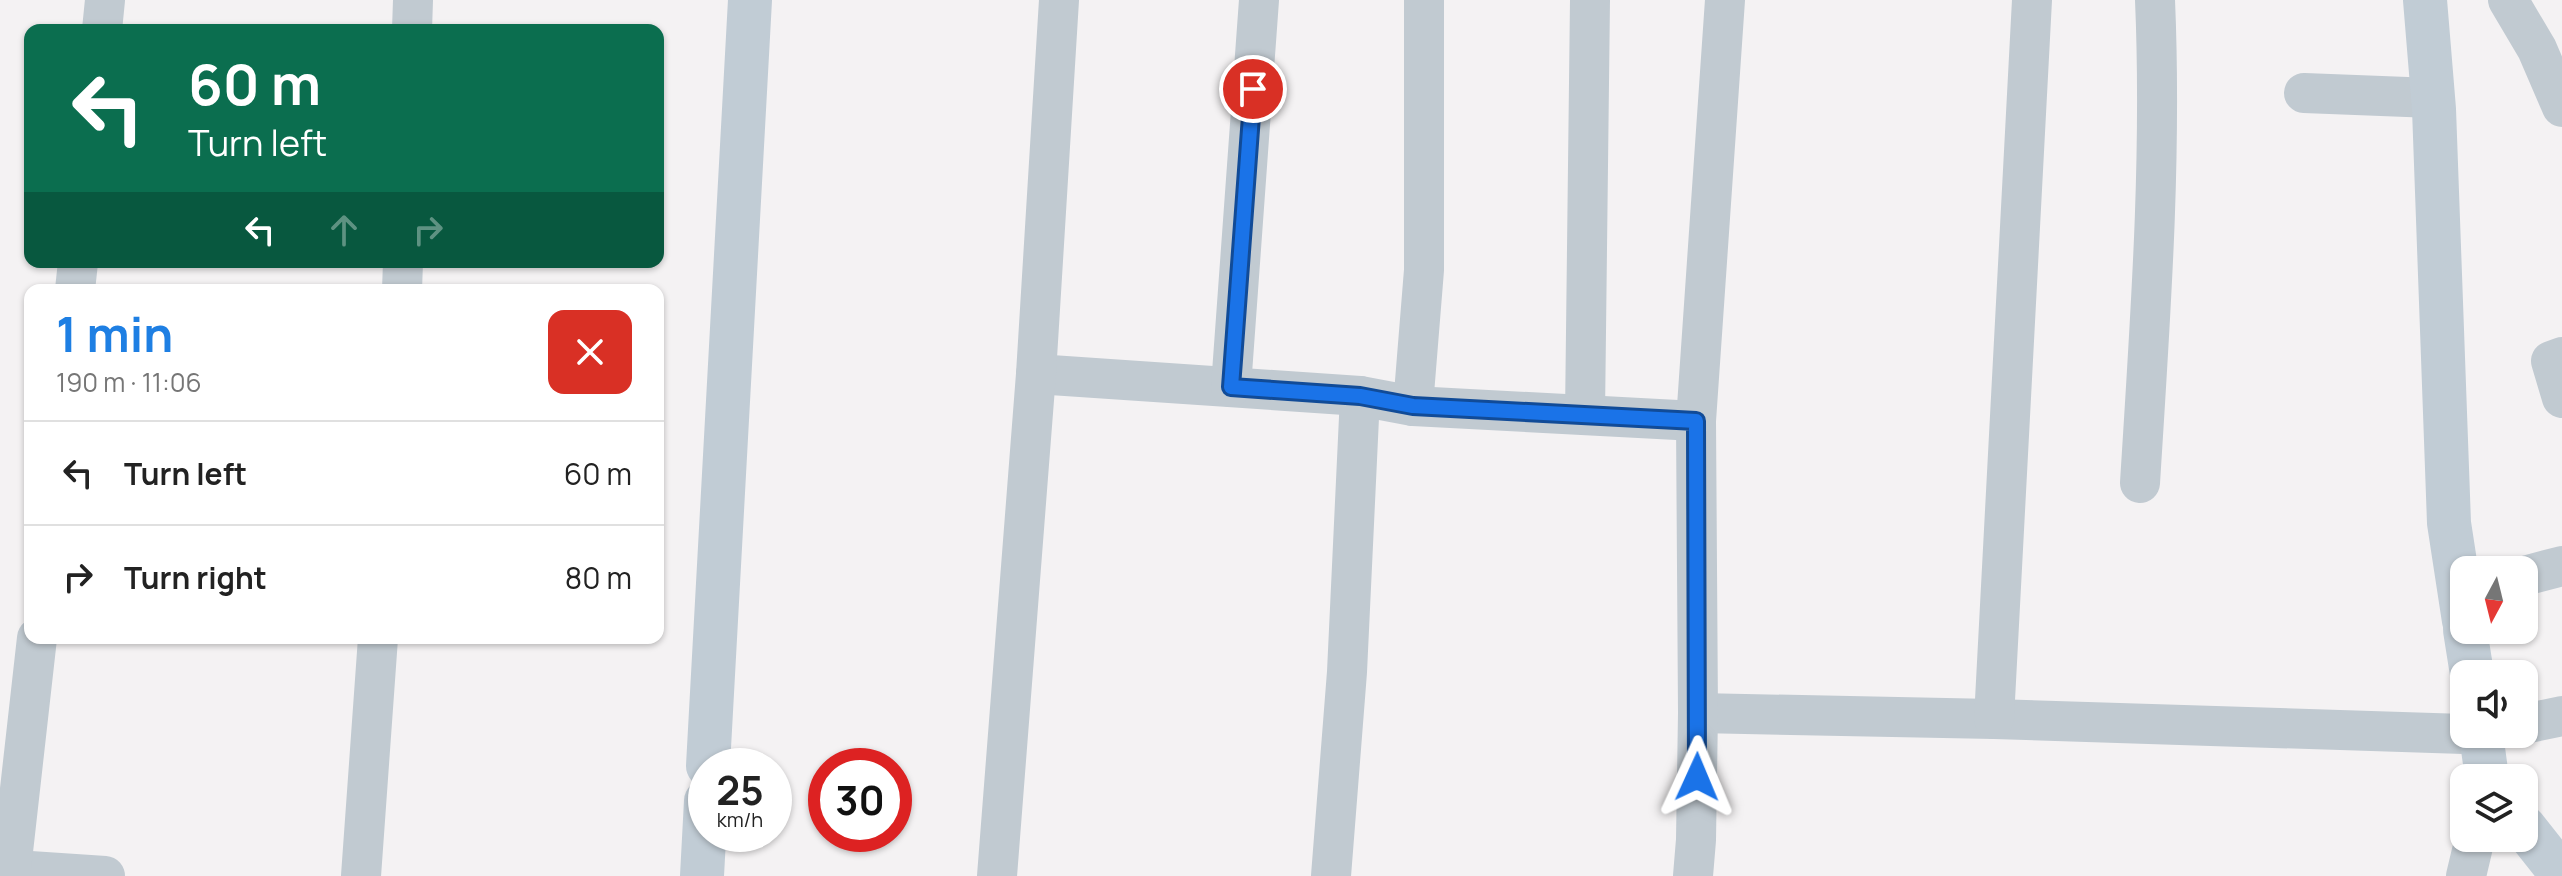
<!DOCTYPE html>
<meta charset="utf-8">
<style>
:root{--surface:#fff;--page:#f6f6f6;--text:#222;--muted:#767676;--line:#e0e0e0;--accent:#1e7fe3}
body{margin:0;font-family:Manrope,sans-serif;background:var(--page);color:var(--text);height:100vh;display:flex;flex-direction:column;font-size:30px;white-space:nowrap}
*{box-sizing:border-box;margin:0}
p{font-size:26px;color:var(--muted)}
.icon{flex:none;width:44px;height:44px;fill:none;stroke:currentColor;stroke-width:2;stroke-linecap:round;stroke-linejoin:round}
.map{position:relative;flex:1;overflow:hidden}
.details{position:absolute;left:24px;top:284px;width:640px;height:360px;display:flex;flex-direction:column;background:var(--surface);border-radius:16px;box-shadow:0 2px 6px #0004}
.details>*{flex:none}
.guide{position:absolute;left:24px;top:24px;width:640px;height:244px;border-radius:16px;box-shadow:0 2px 6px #0004;background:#0b6e4f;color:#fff;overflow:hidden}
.needle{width:52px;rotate:187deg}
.tools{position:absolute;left:2450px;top:556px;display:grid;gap:16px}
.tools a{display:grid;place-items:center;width:88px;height:88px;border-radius:16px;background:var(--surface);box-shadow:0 2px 6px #0004;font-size:40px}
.speed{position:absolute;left:688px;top:748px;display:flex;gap:16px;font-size:40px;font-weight:700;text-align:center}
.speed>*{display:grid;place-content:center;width:104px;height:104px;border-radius:50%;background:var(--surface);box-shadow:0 2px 6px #0004;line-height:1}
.speed small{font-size:20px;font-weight:400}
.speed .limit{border:12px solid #d22;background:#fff;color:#111}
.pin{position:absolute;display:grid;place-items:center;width:68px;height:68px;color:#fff;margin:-34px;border:4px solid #fff;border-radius:50%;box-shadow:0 2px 8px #0007}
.me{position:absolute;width:88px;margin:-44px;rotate:1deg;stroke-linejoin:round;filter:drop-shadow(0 0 6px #0008)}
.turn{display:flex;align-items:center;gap:28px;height:168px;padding:0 32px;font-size:36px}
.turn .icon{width:104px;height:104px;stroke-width:2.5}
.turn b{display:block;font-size:56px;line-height:68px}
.lanes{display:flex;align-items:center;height:76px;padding:0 32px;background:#0003;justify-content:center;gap:40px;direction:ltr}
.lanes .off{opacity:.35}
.round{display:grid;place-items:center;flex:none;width:84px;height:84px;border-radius:16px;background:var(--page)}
.summary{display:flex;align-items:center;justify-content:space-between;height:136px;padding:0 32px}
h1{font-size:48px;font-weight:700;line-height:60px;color:var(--accent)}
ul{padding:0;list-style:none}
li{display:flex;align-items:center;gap:24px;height:104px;padding:0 32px;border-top:2px solid var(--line)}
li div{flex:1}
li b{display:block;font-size:30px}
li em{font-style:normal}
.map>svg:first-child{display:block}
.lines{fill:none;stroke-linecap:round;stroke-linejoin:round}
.street{stroke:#c1cad1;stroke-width:40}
.secondary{stroke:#c1ccd5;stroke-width:44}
.route-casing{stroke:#114b97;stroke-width:20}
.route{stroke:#1a73e8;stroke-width:14}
</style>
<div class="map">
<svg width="2562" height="876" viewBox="0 0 2562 876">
<rect width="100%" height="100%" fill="#f4f2f3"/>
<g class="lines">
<!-- street -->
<g class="street">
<path d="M2508,0l29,49 25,58"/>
<path d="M102,30l3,-30"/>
<path d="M412,30l1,-30"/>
<path d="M2304,93l129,5"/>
<path d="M75,290l3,-28"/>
<path d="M402,290l1,-28"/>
<path d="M2562,357l-11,4 11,37"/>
<path d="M1036,374l324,22 53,10 283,15"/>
<path d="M1231,387l28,-387"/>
<path d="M1413,406l11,-136v-270"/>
<path d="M1585,415l5,-415"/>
<path d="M2140,483c10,-161 22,-322 15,-483"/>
<path d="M2524,576l38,-10"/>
<path d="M1698,713l296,6 470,15"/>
<path d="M1994,719l38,-719"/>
<path d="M2524,724l38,-8"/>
<path d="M0,869l105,7"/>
<path d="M11,869l26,-231"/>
<path d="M361,876l17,-238"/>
<path d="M997,876l39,-502 23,-374"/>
<path d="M1331,876l16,-204 13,-276"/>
<path d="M1693,876l3,-36 2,-127 -2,-292 29,-421"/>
<path d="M2466,876l9,-38"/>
</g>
<!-- secondary -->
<g class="secondary">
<path d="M2425,0l9,109 15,414 15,98"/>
<path d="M2465,630l7,44"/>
<path d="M2481,734l6,44"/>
<path d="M708,766l42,-766"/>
<path d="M2524,827l38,48"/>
<path d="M702,876l4,-75"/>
</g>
</g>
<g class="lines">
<defs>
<path id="route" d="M1253,89l-22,298 129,9 53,10 283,15 1,356"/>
</defs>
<!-- route casing -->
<use href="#route" class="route-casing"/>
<!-- route -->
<use href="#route" class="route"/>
</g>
</svg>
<div class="tools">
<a><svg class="needle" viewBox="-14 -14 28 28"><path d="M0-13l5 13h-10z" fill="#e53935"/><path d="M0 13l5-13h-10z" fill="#767676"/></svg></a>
<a><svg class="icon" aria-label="sound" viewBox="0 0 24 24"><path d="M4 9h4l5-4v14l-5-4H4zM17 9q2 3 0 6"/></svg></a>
<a><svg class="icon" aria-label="layers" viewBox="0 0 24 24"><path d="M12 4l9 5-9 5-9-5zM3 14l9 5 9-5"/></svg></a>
</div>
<div class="speed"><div>25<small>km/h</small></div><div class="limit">30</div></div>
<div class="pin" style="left:1253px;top:89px;background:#d93025"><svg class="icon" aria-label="arrive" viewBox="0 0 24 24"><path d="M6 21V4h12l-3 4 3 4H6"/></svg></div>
<svg class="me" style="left:1697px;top:777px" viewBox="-20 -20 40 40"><path d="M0-17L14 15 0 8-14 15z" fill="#1a73e8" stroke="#fff" stroke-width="4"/></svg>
<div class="guide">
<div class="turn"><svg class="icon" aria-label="left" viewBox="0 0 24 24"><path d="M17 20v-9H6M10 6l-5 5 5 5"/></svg><div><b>60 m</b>Turn left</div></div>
<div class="lanes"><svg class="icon" aria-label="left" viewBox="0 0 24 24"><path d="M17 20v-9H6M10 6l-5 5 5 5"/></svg><svg class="icon off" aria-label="ahead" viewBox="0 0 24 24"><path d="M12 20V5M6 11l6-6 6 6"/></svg><svg class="icon off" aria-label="right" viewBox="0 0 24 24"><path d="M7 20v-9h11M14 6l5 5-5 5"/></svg></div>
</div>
<section class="details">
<div class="summary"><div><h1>1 min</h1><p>190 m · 11:06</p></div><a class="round" style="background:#d93025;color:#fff"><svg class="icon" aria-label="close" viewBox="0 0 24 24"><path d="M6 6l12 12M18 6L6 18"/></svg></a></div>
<ul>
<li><svg class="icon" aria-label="left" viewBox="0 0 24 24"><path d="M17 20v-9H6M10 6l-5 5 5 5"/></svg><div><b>Turn left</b></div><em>60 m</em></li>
<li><svg class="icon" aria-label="right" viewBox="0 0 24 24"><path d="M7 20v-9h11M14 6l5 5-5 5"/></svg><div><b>Turn right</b></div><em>80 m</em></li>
</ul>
</section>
</div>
